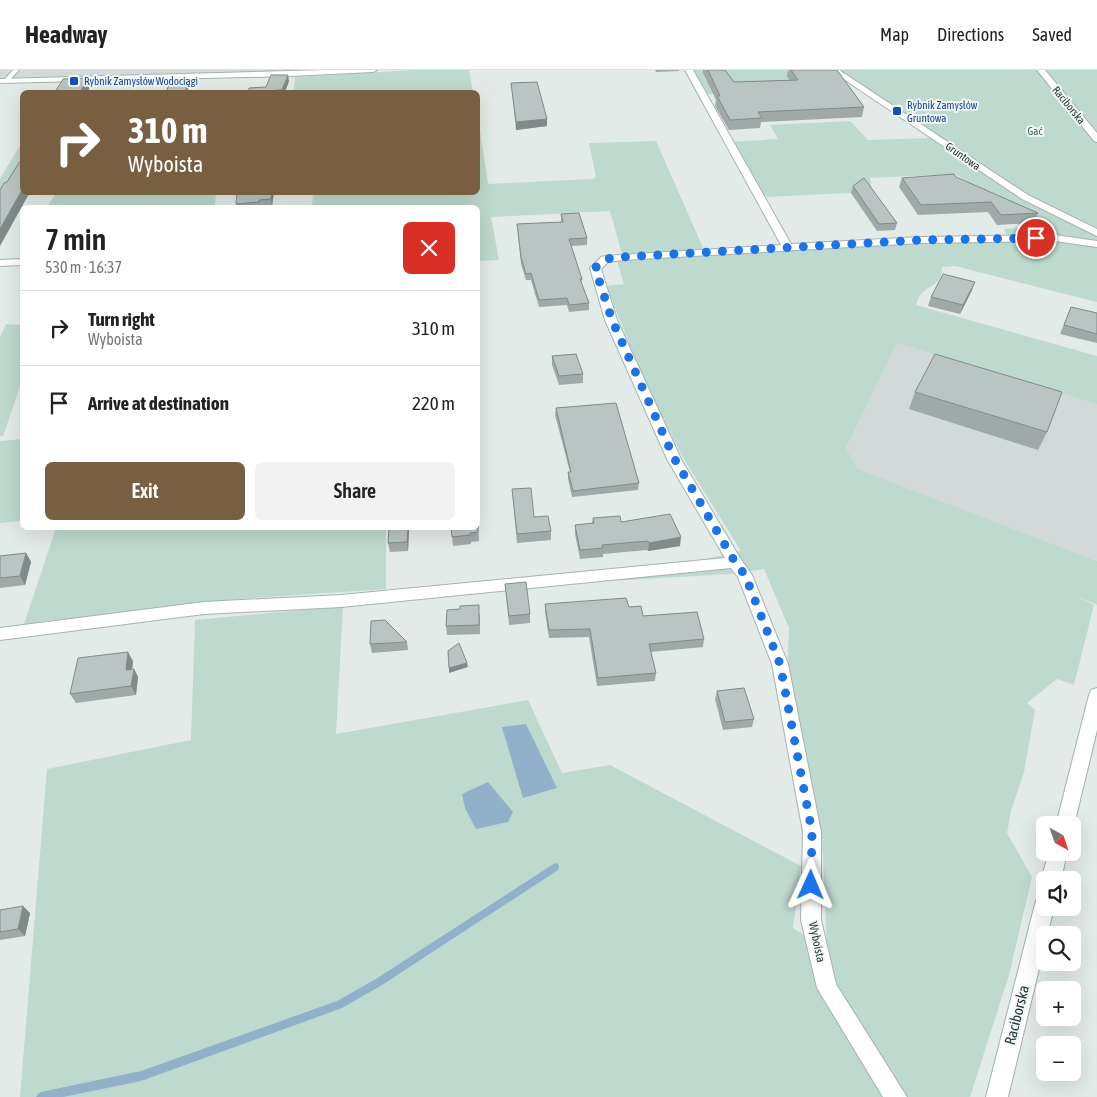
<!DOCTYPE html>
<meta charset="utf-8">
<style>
:root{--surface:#fff;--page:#f2f2f2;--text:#222;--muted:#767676;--line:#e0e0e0;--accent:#785f42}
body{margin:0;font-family:"Asap Condensed",sans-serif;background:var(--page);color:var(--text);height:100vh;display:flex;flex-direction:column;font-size:19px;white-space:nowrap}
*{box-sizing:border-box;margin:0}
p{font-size:16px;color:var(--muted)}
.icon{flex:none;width:28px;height:28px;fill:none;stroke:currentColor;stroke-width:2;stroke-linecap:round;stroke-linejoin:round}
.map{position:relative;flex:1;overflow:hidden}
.details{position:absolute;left:20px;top:135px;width:460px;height:325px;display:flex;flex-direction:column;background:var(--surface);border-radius:8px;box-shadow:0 5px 20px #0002}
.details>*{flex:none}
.top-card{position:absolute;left:20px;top:20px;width:460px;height:105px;border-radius:8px;box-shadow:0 5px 20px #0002;background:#785f42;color:#fff;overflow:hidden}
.needle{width:32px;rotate:140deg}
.tools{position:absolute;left:1036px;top:746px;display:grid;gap:10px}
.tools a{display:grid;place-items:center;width:45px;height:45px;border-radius:8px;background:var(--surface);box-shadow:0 5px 20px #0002;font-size:25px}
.pin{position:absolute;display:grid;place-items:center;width:42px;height:42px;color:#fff;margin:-21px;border:2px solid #fff;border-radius:50%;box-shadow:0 1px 5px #0007}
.me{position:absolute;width:55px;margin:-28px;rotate:1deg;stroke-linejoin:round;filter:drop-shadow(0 0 4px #0008)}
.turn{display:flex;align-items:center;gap:18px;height:105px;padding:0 25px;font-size:22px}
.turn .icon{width:65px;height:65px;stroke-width:2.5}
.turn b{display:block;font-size:35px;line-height:42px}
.round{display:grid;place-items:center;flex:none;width:52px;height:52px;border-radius:8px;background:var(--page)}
.summary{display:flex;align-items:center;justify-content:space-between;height:85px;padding:0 25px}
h1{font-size:30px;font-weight:600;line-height:38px}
.cta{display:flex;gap:10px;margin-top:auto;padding:10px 25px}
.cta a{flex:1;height:58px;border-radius:8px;background:var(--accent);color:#fff;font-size:20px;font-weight:600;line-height:58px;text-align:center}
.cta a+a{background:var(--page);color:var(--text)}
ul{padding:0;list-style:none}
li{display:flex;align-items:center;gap:15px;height:75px;padding:0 25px;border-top:1px solid var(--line)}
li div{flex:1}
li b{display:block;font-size:19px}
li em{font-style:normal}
header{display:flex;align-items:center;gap:30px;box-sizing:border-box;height:70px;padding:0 25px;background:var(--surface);border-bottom:1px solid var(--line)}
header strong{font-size:24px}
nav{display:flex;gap:28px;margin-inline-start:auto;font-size:18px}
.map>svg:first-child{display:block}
.built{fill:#d1dad9}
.green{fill:#bed9cd}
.water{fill:#91b0c9}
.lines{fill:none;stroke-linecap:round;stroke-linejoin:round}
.stream{fill:#91b0c9;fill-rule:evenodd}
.service-casing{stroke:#a6b2b1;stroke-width:2}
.minor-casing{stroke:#a6b2b1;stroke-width:2}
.secondary-casing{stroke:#9fb2b1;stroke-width:2}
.service{fill:#fff;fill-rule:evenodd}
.minor{fill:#fff;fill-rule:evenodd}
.secondary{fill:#fff;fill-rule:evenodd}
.wall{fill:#9ea9a8}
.shaded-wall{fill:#818a88}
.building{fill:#b8c5c3;stroke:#818a88}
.route{stroke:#1a73e8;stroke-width:9;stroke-dasharray:0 16.2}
.transit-dot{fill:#1a4fb4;stroke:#f3f8f7;stroke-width:2}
.labels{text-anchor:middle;stroke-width:4;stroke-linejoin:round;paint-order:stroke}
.far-transit-label{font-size:11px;fill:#164399;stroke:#f3f8f7;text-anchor:start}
.far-street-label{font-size:11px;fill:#24393a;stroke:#f3f8f7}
.far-park-label{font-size:11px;fill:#336c5a;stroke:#f3f8f7}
.street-label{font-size:12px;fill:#24393a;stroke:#f3f8f7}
.near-street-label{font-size:15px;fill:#24393a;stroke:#f3f8f7}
</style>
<header>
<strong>Headway</strong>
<nav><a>Map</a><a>Directions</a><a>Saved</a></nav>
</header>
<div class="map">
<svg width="1097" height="1027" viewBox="0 0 1097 1027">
<rect width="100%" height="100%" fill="#e3ebe9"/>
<!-- built -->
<g class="built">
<path d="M0,0h278v5l-278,3z"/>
<path d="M897,273l200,60v158l-239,-92 -12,-21z"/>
</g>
<!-- green -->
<g class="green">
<path d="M414,0h55l4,22h-179l1,-15z"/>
<path d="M692,0h125l-14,19 -97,5z"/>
<path d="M834,0h263v232l-142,-36 -13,1c-1,19 -10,16 -21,27 -2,2 -4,7 -5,11l181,51v48l-200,-61 -51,105 12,21 239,92v44l-23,-10 20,10 -20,80 -17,-6 -30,24 8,7 -11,62 -13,39 -4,22 25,44 -23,98 -39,122h-950l27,-328 144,-29 4,-120 148,-14 -7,128 192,-34 34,73 48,-8 191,101 -8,62 34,22 -4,-97 -36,-180 2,-45 -25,-59 -34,5 -120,7 131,-30 -56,-90 -37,-71 -42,-104 18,-2 -7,-23 174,-12 219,-8 -6,-12 42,-3 -15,-11 -44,-20 -32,-21 -85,4 2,14 -109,5 -31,-55 46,-3 -8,-14 80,-4 18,19 63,-2 6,2z"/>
<path d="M478,47l10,67 105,-5 3,-2 -7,-34 67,-2 48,109 -82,4 -12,-43 -119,6 8,43 -21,1v-53h-166l1,-15 165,-1z"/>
<path d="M22,72v19l-22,45v-27z"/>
<path d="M56,123v-1l160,1 -1,12h-4l-2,2h-162z"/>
<path d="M6,254l16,1v56l-19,55h-3v-99z"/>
<path d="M22,369v82l-22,2v-82z"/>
<path d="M56,458h330v61l-148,10 -214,25z"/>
</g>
<!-- water -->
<g class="water">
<path d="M526,654l31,64 -34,10 -21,-71z"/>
<path d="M488,712l25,30 -5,10 -32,7 -11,-21 -3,-14z"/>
</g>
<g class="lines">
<!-- stream -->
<path class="stream" d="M555,793l3,1 1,3 -1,3 -176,115 -40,23 -201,73 -78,16h-27l2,-3 3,-2 100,-21 196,-70 39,-22z"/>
<defs>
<path id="service" d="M13,0h6l-11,12h-4v-2z"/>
<g id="minor">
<path d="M324,0h53l-4,2 -82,4 -291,7v-4z"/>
<path d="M685,0h8l98,174 130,-7 134,-2 42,6v6l-42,-6 -134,2 -298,17 -15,2 -7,7 16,51 64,139 59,99 12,17 36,89 33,168v88l15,64 71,113h-24l-66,-109 -16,-68 2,-88 -31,-168 -34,-87 -7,-9 -390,39 -137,7 -204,26v-12l204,-26 137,-7 384,-37 -58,-99 -62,-139 -15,-52 11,-11 4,-1 176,-11z"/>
<path d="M830,0h9l189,125 69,34v7l-75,-37z"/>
<path d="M22,189v6l-22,1v-6z"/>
</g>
<g id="secondary">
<path d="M1037,0h8l52,63v9l-3,-1z"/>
<path d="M1097,618v42l-23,95 -2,4v-4h-16l33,-130 2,-5z"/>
<path d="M1049,782h18l-6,28h-16v7l-4,-7z"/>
<path d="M1045,825v13h9l-7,27h-2v9l-37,153h-22l49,-193 3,-7z"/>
</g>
</defs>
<!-- service casing -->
<use href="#service" class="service-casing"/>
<!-- minor casing -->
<use href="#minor" class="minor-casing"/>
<!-- secondary casing -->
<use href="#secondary" class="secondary-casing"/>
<!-- service -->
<use href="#service" class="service"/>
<!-- minor -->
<use href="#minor" class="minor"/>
<!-- secondary -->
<use href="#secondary" class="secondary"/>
</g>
<!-- wall -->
<g class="wall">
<path d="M655,0h24v1l-23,1z"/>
<path d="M703,0h22l9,12 56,-2 -3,-3 1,-7h49l27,37 -2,10 -101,5 -1,6 -31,2 -14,-24 1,-6 -13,-27z"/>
<path d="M289,11l-4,11h-36l17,-5z"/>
<path d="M511,13l36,43 -31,4z"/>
<path d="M902,108l136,35 -4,10 -37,2 -9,-13 -70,3 -19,-28z"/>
<path d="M853,116l44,37 -2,7 -18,1 -26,-38z"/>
<path d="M274,122l-2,14 -12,1v1h-24v-4z"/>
<path d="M561,144l26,24v7l-16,1 11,33 -1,5 8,19v7l-20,2 -2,-7 -28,2 -8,-27h-5l-5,-16 -4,-40 44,-2z"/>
<path d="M972,220l-12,24 -32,-8 3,-9z"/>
<path d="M1071,237l26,6v30l-37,-9z"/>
<path d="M552,286l31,18v9l-24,2 -7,-20z"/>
<path d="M915,322l132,40 -9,18 -129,-41z"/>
<path d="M556,338l83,75 -1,7 -66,7 -4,-18v-7h2l-15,-57z"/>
<path d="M512,419l22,28 17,14v9l-34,3z"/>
<path d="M478,446l1,25 -8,1v2l-18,2 -2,-18z"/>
<path d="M593,448l28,4 59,24 -32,5 -1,-1 -44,4v3l-23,2 -5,-25v-9l17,-2z"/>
<path d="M389,458h20l-1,23 -18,1 -2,-9z"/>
<path d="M26,483l5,9 -6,23 -25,3v-32z"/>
<path d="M505,514l25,30v9l-21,2z"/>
<path d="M545,534l84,3 14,9 61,23 -1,8 -52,5 5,21 -1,8 -58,5 -8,-49 -40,1 -4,-26z"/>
<path d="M480,544v20l-33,1 -1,-9z"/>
<path d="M407,572l1,8 -36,3 -2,-9z"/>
<path d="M133,591l-1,8h2l4,8 -2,18 -60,8 -6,-9z"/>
<path d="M717,621l37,28 -2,8 -29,3 -8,-31z"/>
<path d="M0,840l30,3 -5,23 -25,4z"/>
</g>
<!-- shaded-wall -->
<g class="shaded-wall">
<path d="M288,5l1,6 -4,11h-3v-2z"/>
<path d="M88,8l3,8 -4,6h-7z"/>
<path d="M188,15l1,3 -2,4h-2z"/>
<path d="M547,49v7l-31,4v-8z"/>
<path d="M22,120v2h8l-30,54v-17z"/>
<path d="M272,122h2l-2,14 -1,-7z"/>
<path d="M975,212l-3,8 -12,24 3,-9z"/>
<path d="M408,458h1v2l-1,21 -1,-9z"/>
<path d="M681,467l-1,9 -32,5 1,-8z"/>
<path d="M26,483l5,9 -6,23 -5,-9z"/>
<path d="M128,582l5,9 -2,17 -5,-8z"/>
<path d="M467,593l1,4 -19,6v-5z"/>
<path d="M134,599l4,8 -2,18 -5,-9z"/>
<path d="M23,836l7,7 -5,23 -7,-7z"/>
</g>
<!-- building -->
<g class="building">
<path d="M708,0h17l9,12 64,-2 -7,-10h46l27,37 -106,5 4,6 -32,2 -13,-24h3z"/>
<path d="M271,5h17l-6,15h-6l-1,2h-26v-4l17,-1z"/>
<path d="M88,8l-8,14h-25l8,-13z"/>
<path d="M537,12l10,37 -31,3 -5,-39z"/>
<path d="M169,15h19l-3,7h-19z"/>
<path d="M22,88v32l-22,39v-39l4,-7 3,-1z"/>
<path d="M954,104l2,3 82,36 -37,2 -10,-13 -70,3 -19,-27z"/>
<path d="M864,108l33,45 -18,1 -26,-38z"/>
<path d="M237,122h35l-1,7 -12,1v2l-23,2z"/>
<path d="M579,143l8,25 -18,1 13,40h-2l9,24 -20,2 -2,-7 -28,2 -8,-27 -5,1 -5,-17 -4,-33 46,-2 -2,-8z"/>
<path d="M943,204l32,8 -12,23 -32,-8z"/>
<path d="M1071,237l26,6v21l-33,-9z"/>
<path d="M576,284l7,20 -24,2 -7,-20z"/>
<path d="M935,284l127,38 -15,40 -132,-40z"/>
<path d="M616,333l23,80 -66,8 -5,-19h3l-15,-64z"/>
<path d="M531,418l3,29 14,-1 3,15 -34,3 -5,-45z"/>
<path d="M670,444l11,23 -32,6 -1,-2 -46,4 1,3 -23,2 -5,-25 19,-2 -1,-5 27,-2 1,6z"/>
<path d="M478,446v16l-8,1v2l-18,2 -1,-9h27z"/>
<path d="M389,458h19l-1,14 -19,1z"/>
<path d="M26,483l-6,23 -20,2v-22z"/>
<path d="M526,512l4,32 -21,2 -4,-32z"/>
<path d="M626,528l3,9 12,-1 2,10 54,-4 7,27 -55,5 7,29 -58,5 -8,-49 -41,1 -4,-26z"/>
<path d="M479,535v20l-33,1 1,-16 13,-1v-3z"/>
<path d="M385,550l22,22 -37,2 1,-23z"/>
<path d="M459,573l8,20 -18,5 -1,-17z"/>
<path d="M128,582l-2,18 8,-1 -3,17 -61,8 8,-36z"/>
<path d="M744,618l10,31 -29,3 -8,-31z"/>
<path d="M23,836l-5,23 -18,3v-22z"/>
</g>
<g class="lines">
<!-- route -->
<path class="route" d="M811,815l1,-53 -32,-168 -35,-89 -10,-13 -61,-104 -62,-138 -17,-52 10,-9 17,-2 299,-17 115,-2"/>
</g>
<!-- markers -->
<g class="transit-dot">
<rect x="69" y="6" width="10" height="10" rx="2.5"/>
<rect x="892" y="36" width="10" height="10" rx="2.5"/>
</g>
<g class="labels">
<!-- far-transit labels -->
<g class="far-transit-label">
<text x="84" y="15">Rybnik Zamysłów Wodociągi</text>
<text x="907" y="39">Rybnik Zamysłów<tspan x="907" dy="13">Gruntowa</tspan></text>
</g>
<!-- far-street labels -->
<g class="far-street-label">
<text transform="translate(1069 35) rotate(51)" y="4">Raciborska</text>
<text transform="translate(963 86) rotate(35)" y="4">Gruntowa</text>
</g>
<!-- far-park labels -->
<g class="far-park-label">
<text x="1035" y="65">Gać</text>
</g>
<!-- street labels -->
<g class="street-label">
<text transform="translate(817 872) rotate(78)" y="4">Wyboista</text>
</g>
<!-- near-street labels -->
<g class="near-street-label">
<text transform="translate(1017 945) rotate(-76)" y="5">Raciborska</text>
</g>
</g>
</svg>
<div class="tools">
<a><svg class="needle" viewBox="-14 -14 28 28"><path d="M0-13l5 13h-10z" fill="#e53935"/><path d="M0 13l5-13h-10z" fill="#767676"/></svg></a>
<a><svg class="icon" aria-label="sound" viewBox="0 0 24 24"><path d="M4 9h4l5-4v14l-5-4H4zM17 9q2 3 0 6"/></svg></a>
<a><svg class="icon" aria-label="search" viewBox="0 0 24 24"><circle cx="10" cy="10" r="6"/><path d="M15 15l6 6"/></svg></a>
<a>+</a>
<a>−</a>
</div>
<div class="pin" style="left:1036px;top:168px;background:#d93025"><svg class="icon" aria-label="arrive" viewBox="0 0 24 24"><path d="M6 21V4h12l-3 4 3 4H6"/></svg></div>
<svg class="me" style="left:811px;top:815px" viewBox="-20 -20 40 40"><path d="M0-17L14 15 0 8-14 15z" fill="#1a73e8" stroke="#fff" stroke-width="4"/></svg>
<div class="top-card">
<div class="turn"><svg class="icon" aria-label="right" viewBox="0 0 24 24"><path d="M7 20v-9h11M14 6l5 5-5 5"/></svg><div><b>310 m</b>Wyboista</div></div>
</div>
<section class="details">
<div class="summary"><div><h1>7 min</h1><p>530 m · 16:37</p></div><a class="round" style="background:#d93025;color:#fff"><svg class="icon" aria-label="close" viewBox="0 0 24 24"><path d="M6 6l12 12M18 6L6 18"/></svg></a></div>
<ul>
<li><svg class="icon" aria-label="right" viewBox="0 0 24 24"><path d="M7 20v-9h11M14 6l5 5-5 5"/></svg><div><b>Turn right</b><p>Wyboista</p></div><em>310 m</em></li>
<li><svg class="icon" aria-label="arrive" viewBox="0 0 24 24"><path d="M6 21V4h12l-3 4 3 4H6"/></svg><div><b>Arrive at destination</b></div><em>220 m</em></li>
</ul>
<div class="cta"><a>Exit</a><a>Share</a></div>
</section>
</div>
